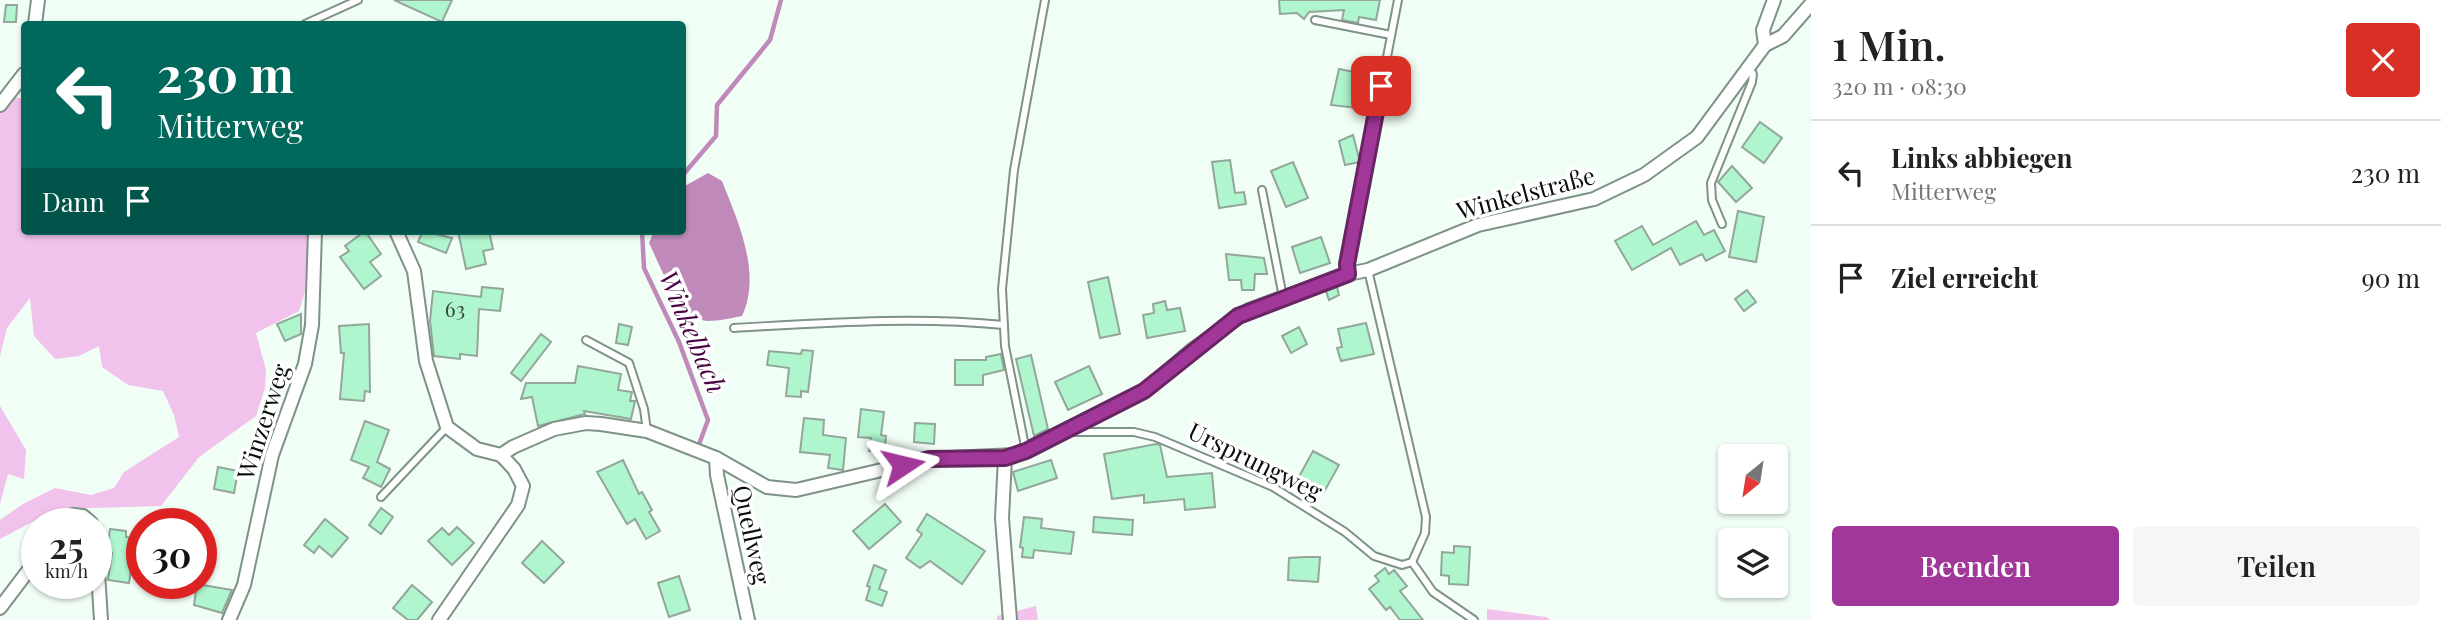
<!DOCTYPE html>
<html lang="de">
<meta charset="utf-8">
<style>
:root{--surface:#fff;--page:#f6f6f6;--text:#222;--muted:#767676;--line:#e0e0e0;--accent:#a13799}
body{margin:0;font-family:"Playfair Display",serif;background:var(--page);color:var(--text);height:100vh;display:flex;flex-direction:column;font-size:26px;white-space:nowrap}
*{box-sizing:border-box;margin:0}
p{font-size:23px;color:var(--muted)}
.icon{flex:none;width:38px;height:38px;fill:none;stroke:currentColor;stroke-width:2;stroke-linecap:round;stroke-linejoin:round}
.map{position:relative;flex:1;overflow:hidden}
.drawer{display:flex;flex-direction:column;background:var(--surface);width:630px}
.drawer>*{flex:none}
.banner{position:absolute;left:21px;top:21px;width:665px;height:214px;border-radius:7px;box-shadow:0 2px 5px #0004;background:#00695c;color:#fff;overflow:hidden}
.needle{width:46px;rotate:210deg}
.fabs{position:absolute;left:1718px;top:444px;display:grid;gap:14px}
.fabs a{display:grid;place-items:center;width:70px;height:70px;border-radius:7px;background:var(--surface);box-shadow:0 2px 5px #0004;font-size:35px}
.speed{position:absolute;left:21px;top:508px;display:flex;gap:14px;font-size:35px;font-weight:700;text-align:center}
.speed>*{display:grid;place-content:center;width:91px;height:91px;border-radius:50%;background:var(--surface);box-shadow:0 2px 5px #0004;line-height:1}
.speed small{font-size:18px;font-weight:400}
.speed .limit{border:10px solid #d22;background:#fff;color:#111}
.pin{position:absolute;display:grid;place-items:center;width:60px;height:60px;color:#fff;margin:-30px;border-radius:14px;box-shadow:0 4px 10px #0006}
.me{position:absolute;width:77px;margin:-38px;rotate:80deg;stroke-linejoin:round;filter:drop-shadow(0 0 5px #0008)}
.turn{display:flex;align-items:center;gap:24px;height:147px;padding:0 21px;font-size:32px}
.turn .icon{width:91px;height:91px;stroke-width:2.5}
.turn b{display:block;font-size:49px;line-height:60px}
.then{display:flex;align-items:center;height:66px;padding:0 21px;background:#0003;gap:14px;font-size:26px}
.round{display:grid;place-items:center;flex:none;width:74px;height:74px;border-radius:7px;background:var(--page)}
.head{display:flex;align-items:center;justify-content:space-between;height:119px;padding:0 21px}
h1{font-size:42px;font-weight:600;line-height:52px}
.action{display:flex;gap:14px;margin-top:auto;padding:14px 21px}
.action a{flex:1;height:80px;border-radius:7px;background:var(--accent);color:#fff;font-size:28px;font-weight:600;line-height:80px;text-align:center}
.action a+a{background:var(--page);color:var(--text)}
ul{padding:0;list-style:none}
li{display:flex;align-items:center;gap:21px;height:105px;padding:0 21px;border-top:2px solid var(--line)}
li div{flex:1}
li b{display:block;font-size:26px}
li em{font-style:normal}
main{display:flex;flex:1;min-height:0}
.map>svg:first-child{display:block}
.green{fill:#f1c2eb}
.water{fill:#bf8ab9}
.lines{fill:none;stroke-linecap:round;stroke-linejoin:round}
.stream{stroke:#bf8ab9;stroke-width:4.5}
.building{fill:#aff5cd;stroke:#92a79a;stroke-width:2}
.service-casing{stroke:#7e9286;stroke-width:10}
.minor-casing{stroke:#7e9286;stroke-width:16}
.service{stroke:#fff;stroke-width:6}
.minor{stroke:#fff;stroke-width:12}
.route-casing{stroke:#692463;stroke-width:18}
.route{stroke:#a13799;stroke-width:12}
.labels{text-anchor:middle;stroke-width:7;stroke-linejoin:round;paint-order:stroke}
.number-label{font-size:21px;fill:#32483c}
.street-label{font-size:24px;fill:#080f0b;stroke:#fff}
.water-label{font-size:26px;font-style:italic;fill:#490745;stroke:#fff}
</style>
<main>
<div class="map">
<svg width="1811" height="620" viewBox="0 0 1811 620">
<rect width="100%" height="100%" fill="#f1fef6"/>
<!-- green -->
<g class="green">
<path d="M14,97l10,2v132h292l-8,52 -9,28 -43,22 10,37 -1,18 -9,28 -57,41 -38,49 -104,3 -57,30v-19l23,-16 32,-16 36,7 23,-7 10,-16 55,-35 -5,-22 -11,-24 -35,-6 -26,-18 -3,-21 -20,10 -24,3 -21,-23 -4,-38 -23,30 -7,28v-247z"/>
<path d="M0,406l26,44 -2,29 -16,-5 -8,30z"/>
<path d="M1036,606l2,14h-41v-4z"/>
<path d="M1487,609l60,8 3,3h-63z"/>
</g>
<!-- water -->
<path class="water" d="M708,173l14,8c16,41 40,92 20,135 -11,2 -23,5 -34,5 -28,0 -48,-56 -59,-78l5,-12h28l1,-44z"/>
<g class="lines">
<!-- stream -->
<g class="stream">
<path d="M682,176l34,-40 1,-31 53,-65 11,-40"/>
<path d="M642,231l2,37 35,74 29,78 -10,27"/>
</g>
</g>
<!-- building -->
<g class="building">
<path d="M394,0h58l-10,22z"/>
<path d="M1279,0h101l-4,20 -17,-3 -1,6 -16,-3 2,-10 -35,2 -5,7 -7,-6 -17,1z"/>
<path d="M6,5h11l-1,17h-12z"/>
<path d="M1339,69l25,5 -7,34 -26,-3z"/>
<path d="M1760,122l22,16 -18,25 -22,-16z"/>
<path d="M1353,135l7,27 -15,3 -6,-24z"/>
<path d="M1230,160l5,33 9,-1 2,12 -27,4 -7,-46z"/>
<path d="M1293,162l15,36 -22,9 -15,-36z"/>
<path d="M1732,166l20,22 -16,14 -18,-20z"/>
<path d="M1738,211l26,6 -8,45 -27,-5z"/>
<path d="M1696,221l8,14 10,-5 11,21 -19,10 -4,-7 -22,11 -9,-17 -39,22 -17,-29 27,-15 11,19z"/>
<path d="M365,231l16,23 -11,8 11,14 -17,13 -24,-32 9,-6 -4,-5z"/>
<path d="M423,231l29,7 -6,15 -28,-11z"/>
<path d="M458,231h31l4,18 -10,2 3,13 -20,5z"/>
<path d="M1321,237l9,26 -30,10 -8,-26z"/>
<path d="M1226,254l38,4 3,16h-12l-1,16h-12l-1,-10h-12z"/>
<path d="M1108,277l12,57 -20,4 -12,-56z"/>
<path d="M482,287l21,2 -3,22 -21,-2 -2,47 -17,-2v5l-26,-3 -4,-35 3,-30 48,6z"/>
<path d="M1337,287l2,8 -10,5 -3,-9z"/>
<path d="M1747,290l9,12 -12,9 -9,-12z"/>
<path d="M1165,301l2,9 13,-2 5,23 -38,7 -4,-23 11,-2 -1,-9z"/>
<path d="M301,314v20l-16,7 -8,-17z"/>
<path d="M1366,323l8,31 -33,7 -4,-13 5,-1 -4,-18z"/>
<path d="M369,324l1,68 -5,-1 -1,10 -24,-2 4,-46h-3l-2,-27z"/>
<path d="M619,324l13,3 -4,18 -12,-2z"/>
<path d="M1299,327l8,17 -16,9 -9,-17z"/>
<path d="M541,334l10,8 -30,39 -10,-8z"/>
<path d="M802,350l11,1 -5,41 -7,-1v6l-15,-1 3,-28 -22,-3 2,-14 32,3z"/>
<path d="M1001,354l3,16 -21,5v10h-28v-25h31v-3z"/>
<path d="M1031,355l17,74 -14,7 -18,-77z"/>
<path d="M578,366l43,8 -3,16 14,2 -2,9h5l-4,18 -47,-8 1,3 -47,12 -6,-29 -11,2 5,-16h49z"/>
<path d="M1089,366l13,28 -34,16 -13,-28z"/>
<path d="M861,409l23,3 -3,23 5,1 -2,17 -15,-2 2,-13 -13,-1z"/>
<path d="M804,418l20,2 -1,15 23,3 -3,32 -15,-2 2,-13 -30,-3z"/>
<path d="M365,421l24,9 -12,32 13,7 -9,18 -18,-9 6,-11 -18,-7z"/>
<path d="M915,423l20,1 -1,20 -20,-2z"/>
<path d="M1156,444l4,1 7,32 45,-4 3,34 -30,3 -1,-11 -40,4v-8l-32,4 -8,-45z"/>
<path d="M1313,451l26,14 -15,27 -11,-5 -3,5 -15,-8z"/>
<path d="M623,460l16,34 3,-2 10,18 -3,2 11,19 -14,8 -11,-20 -8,5 -30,-52z"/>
<path d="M1051,460l6,18 -39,13 -5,-19z"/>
<path d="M218,467l20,4 -4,22 -20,-4z"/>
<path d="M885,504l16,18 -32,27 -16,-18z"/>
<path d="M381,508l12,9 -12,17 -12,-9z"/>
<path d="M927,514l58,37 -23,33 -32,-23 -10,7 -14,-10 16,-24 -5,-4z"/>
<path d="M1024,517l18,2 -1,9 33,4 -3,22 -37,-4 -1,8 -11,-1 1,-9 -3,-1z"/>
<path d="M1094,517l39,3 -1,15 -39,-3z"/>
<path d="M325,519l23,19 -16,19 -13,-11 -5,7 -10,-8z"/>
<path d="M457,527l17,16 -22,22 -24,-24 14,-13 7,7z"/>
<path d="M110,529l16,2v6l10,2 -7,44 -21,-3 4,-27 -5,-1z"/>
<path d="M542,541l22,21 -20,21 -22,-20z"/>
<path d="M1454,546l16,1 -2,38 -19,-1v-8l-8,-1 1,-23 12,1z"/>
<path d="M1305,557h15l-2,25 -30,-2 1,-22z"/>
<path d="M874,565l12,5 -7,19 8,3 -5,14 -16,-6 4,-13 -3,-1z"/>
<path d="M1385,568l4,6 5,-4 13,16 -7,5 23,29h-23l-10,-13 -4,3 -17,-21 10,-8 -4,-5z"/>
<path d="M679,576l11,34 -21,7 -11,-34z"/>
<path d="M197,584l35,6 -10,23 -28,-8z"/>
<path d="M412,585l20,17 -15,18h-9l-15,-12z"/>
</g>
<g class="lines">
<defs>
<g id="service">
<path d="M1315,20l76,15"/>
<path d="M305,24l53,-24"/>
<path d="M1262,190l21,107"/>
<path d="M1722,224l-10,-24 -1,-17 41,-101 1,-8 -5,-7"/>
<path d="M1348,274l-1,-10 51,-264"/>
<path d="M734,328c89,-5 180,-12 270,-3"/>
<path d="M586,340l43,23 15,46 3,22"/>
<path d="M1066,432h68l21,5 118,50 72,45 29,24 28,9 10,-3 13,-29 1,-16 -58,-247"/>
<path d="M1026,451l-21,-105 -3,-57 12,-119 31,-170"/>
<path d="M381,497l66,-70"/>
<path d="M1412,562l21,30 41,28"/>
</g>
<g id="minor">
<path d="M35,24l3,-24"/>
<path d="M1765,45l18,-9 28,-32"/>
<path d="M0,105l24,-31"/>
<path d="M396,231l18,40 12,90 21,66 30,22 24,6 12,-8 41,-18 32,-6 15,1 46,7 69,27 51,29 29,3 133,-31 86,-4 129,-64 48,-41 57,-40 99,-36 20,-4 110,-45 116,-26 50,-24 53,-38 68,-92 -2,-15 11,-30"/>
<path d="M716,458l1,17 31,145"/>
<path d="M1005,458l-3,60 8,102"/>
<path d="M65,523l8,-8 10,1 8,7"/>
<path d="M96,542l5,78"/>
<path d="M0,608l37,-49"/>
<path d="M229,620l15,-35 28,-130 33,-91 7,-39 3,-94"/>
<path d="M439,620l79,-115 5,-19 -9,-17 -13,-14"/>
</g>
</defs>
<!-- service casing -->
<use href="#service" class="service-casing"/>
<!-- minor casing -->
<use href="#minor" class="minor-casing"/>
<!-- service -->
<use href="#service" class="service"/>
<!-- minor -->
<use href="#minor" class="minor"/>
</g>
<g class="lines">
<defs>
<path id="route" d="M903,465l26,-6 76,-1 21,-7 118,-60 94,-75 110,-42 -1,-10 34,-178"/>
</defs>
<!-- route casing -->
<use href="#route" class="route-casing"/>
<!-- route -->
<use href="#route" class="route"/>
</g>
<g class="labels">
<!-- number labels -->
<g class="number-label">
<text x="455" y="317">63</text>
</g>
<!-- street labels -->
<g class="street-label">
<text transform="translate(1526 194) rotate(-15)" y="8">Winkelstraße</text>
<text transform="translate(264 422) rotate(-72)" y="8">Winzerweg</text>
<text transform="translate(1255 462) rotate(26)" y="8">Ursprungweg</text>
<text transform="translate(751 535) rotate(78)" y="8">Quellweg</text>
</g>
<!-- water labels -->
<g class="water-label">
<text transform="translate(692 332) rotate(67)" y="9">Winkelbach</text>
</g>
</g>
</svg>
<div class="fabs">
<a><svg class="needle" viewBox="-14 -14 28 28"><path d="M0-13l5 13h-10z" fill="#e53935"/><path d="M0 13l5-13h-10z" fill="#767676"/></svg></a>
<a><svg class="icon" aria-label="layers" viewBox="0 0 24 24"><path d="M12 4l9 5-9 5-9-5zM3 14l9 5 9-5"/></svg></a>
</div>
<div class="speed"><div>25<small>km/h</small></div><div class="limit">30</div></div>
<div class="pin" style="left:1381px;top:86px;background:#d93025"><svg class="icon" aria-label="arrive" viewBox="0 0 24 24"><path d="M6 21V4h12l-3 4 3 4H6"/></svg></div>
<svg class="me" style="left:903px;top:465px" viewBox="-20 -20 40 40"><path d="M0-17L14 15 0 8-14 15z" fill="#a13799" stroke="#fff" stroke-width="4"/></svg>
<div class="banner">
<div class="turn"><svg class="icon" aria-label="left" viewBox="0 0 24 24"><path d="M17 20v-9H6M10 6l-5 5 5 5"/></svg><div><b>230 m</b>Mitterweg</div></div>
<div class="then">Dann<svg class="icon" aria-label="arrive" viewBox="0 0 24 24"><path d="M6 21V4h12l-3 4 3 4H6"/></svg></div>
</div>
</div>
<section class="drawer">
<div class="head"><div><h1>1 Min.</h1><p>320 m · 08:30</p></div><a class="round" style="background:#d93025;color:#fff"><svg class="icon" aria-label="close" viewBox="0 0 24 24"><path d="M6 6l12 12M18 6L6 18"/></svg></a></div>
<ul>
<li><svg class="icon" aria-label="left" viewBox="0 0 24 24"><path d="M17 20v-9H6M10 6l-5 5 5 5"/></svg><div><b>Links abbiegen</b><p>Mitterweg</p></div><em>230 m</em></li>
<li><svg class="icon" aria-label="arrive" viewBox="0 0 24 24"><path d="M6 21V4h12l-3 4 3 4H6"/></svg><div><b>Ziel erreicht</b></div><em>90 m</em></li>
</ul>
<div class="action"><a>Beenden</a><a>Teilen</a></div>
</section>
</main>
